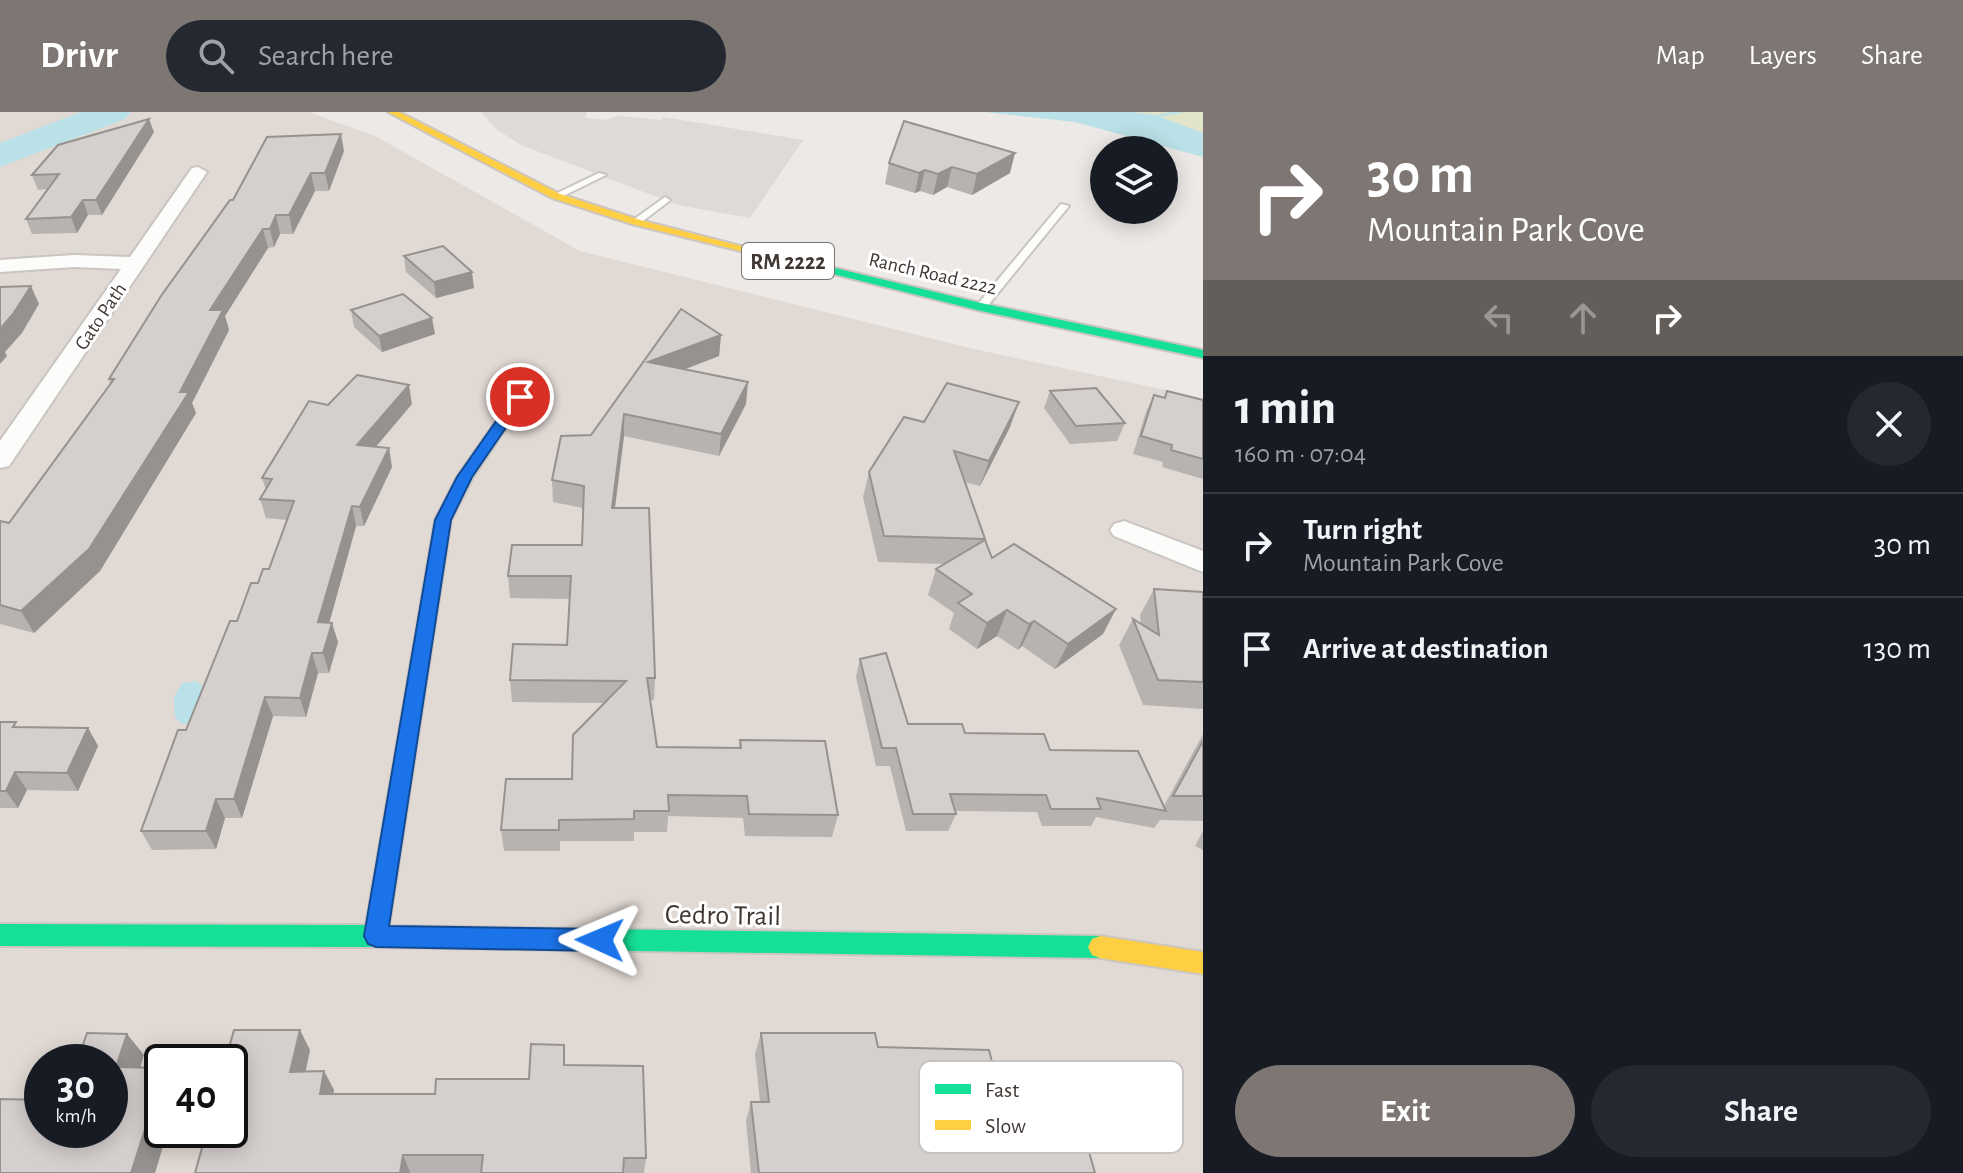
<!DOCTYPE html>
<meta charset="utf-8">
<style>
:root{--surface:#171b24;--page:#242831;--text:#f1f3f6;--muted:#9ea1a6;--line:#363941;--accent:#7d7672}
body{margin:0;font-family:"Alegreya Sans",sans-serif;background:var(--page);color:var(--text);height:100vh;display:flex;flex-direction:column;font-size:30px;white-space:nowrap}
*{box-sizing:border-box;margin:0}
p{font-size:26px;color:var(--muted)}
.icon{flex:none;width:44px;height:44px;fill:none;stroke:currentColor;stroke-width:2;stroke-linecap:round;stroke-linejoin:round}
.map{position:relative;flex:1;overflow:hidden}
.drawer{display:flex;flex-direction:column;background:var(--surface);width:760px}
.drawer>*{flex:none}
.top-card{background:#7d7672;color:#fff;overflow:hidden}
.tools{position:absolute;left:1090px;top:24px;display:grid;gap:16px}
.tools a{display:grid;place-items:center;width:88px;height:88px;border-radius:50%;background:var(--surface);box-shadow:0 4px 20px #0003;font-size:40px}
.speed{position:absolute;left:24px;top:932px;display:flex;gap:16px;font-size:40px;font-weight:700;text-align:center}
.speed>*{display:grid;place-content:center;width:104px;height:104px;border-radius:50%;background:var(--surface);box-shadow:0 4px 20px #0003;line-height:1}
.speed small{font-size:20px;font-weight:400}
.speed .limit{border:4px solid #111;border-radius:12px;background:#fff;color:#111}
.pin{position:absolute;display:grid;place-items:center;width:68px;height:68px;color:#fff;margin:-34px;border:4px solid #fff;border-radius:50%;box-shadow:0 2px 8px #0007}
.me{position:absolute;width:88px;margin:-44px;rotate:271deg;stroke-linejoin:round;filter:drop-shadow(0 0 6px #0008)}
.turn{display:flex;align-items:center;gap:28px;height:168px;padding:0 32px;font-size:36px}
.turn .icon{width:104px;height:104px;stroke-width:2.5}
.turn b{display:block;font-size:56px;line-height:68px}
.lanes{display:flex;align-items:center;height:76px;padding:0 32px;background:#0003;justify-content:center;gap:40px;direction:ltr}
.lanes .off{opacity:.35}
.round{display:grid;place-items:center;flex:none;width:84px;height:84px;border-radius:42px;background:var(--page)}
.summary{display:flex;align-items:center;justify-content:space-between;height:136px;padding:0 32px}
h1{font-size:48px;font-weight:700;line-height:60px}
.primary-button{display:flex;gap:16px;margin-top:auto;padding:16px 32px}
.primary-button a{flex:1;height:92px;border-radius:48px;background:var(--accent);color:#fff;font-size:32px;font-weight:700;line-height:92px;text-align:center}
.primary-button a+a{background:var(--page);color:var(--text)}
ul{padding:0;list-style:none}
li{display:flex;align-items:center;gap:24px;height:104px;padding:0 32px;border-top:2px solid var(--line)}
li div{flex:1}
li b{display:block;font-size:30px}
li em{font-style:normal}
header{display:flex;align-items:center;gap:48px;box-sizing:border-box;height:112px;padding:0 40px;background:var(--accent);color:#fff}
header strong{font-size:38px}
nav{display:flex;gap:44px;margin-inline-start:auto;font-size:28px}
.search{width:560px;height:72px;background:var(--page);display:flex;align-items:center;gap:20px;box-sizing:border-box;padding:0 28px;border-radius:44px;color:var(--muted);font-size:30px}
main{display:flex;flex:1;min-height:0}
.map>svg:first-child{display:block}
.residential{fill:#e1d9d4;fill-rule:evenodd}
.green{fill:#e1e4c8}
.parking{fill:#dddad7}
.water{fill:#bae1e7}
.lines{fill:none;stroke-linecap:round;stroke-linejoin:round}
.stream{fill:#bae1e7;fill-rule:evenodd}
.river{fill:#bae1e7;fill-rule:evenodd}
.lane-casing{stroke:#c9c5c2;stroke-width:4}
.street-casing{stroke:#c9c5c2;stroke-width:4}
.fast-casing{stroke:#cdc5bf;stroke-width:4}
.slow-casing{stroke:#cdc5bf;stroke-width:4}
.lane{fill:#fcfcfb;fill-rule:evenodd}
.street{fill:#fcfcfb;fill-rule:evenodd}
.fast{fill:#16e098;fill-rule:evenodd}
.slow{fill:#ffcf43;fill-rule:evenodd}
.wall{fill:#b7b3b0}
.shaded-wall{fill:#959290}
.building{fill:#d5d0cd;stroke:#959290;stroke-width:2}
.route{fill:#1a73e8;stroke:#114b97;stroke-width:2}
.labels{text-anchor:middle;stroke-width:6;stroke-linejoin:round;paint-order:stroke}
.far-street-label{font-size:20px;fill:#413834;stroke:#fff}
.shield{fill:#fff;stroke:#7a7471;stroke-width:2}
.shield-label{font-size:22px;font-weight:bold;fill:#413834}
.near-street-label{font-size:28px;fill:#413834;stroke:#fff}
.key{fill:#fff;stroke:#c6c3c2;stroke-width:2}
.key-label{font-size:22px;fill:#413834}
</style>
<header>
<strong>Drivr</strong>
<div class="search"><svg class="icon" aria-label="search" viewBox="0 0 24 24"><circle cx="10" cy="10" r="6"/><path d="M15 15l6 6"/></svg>Search here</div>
<nav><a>Map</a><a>Layers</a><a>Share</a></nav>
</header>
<main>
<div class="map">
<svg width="1203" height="1061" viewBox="0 0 1203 1061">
<rect width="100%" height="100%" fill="#ede9e6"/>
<!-- residential -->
<path class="residential" d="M0,0h309l68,25 203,114 394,98 229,49v775h-1203zM42,950h68v68h-68zM162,950h68v68h-68z"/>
<!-- green -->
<path class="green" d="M1133,0h70v21l-48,-18z"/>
<!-- parking -->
<path class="parking" d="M481,0h106l-2,6 19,2 14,-4 43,4 2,-3 140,23 -53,78 -72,-13 -157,-60 -25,-16z"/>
<!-- water -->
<g class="water">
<path d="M985,0h148l22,3 48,18v24l-128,-35z"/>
<path d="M196,569l7,6 1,8 -14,29h-8l-7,-7 -1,-19 8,-15z"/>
</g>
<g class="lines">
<!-- stream -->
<path class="stream" d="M1172,0h14l-47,9 -3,-2z"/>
<!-- river -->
<path class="river" d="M81,0h50l-6,7 -125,48v-24z"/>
<defs>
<g id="lane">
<path d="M599,61l7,2 -47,23 -8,-2z"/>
<path d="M665,85l5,3 -2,2 -29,22h-6v-4z"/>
<path d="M1061,92l8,2 -84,103h-8v-4z"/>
</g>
<g id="street">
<path d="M198,55l9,5 -198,294 -9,2v-27l121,-172 -47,-2 -74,5v-12l74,-5 56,2 62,-89z"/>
<path d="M1124,409l79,30v21l-89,-36 -4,-6 4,-6z"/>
</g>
<g id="fast">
<path d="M789,145l192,46 222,47v8l-222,-47 -196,-49v-4z"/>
<path d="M520,281l7,4 -54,80 -22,43 -62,406 711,10 8,3 4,8 -4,8 -8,3 -724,-11 -376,-1v-22l366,1 69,-405 22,-43 58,-83z"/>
</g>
<g id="slow">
<path d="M388,0h11l161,82 80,26 155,40 -6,3 -157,-39 -80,-26z"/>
<path d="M1100,824l103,16v22l-103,-16 -8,-3 -4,-8 4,-8z"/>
</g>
</defs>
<!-- lane casing -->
<use href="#lane" class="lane-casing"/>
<!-- street casing -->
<use href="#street" class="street-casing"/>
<!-- fast casing -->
<use href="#fast" class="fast-casing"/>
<!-- slow casing -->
<use href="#slow" class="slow-casing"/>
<!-- lane -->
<use href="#lane" class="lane"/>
<!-- street -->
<use href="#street" class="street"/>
<!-- fast -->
<use href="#fast" class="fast"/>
<!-- slow -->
<use href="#slow" class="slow"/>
</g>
<!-- wall -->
<g class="wall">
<path d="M904,9l106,52 -38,22 -25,-8 -14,8 -13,-4 -5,2 -30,-9 4,-21z"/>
<path d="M154,20l-52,83h-14l-11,18 -45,1 -6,-15 22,-30 -10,1 -6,-15z"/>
<path d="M344,39l-15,40h-14l-22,43h-13l-6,13 -6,1 -43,68 4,14 -37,73 4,10 -96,158 -66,62 -34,-9v-103l9,2 101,-139 -1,-5 124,-179z"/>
<path d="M404,144l70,32 -38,10 -30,-26z"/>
<path d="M351,198l84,24 -53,18 -28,-25z"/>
<path d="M721,223l-2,21 -36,13 63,35 -27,52 -95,-20 -9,72 40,170 -1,22h-4l7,47 82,1 1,-8 98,75 -6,22 -87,-1 -2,-18 -75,-2 -1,16h-33v9h-74v10h-56l-3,-21 71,-51 32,-76 -92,-1 -2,-22 57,-35 2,-46 -59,-1 -2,-22 74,-31 1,-37 -30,-6 -1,-22 39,-45z"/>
<path d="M1050,279l75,32 -8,18 -47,3 -26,-36z"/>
<path d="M1167,279l36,9v79l-41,-12 1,-5 -30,-8 13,-42 8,-17 10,3z"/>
<path d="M412,292l-36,43 16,20 -28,59h-8l-27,97 9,19 -9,31h-11l-12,44 -33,-1 -31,102h-17l-9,31 -64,1 -11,-19 96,-210 21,-38 11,-14 18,-49 -21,-2 -6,-19 6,-9 -4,-12 66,-73z"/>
<path d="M924,310l86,5 -30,59 -15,-4 20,57 -1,2 8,17 111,76 -48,35 -33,-23 -4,4 -21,-14 -20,13 -28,-20 5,-16 -26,-18 8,-26 9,-5 -67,-2 -15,-65 6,-25z"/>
<path d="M1154,477l49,3v117l-60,-4 -24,-60 14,-26 8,5 -1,-9z"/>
<path d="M860,547l48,65 57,9 85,17 114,56 39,-72v87l-43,-1 -6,8 -58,-11 -5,9h-49l-5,-14 -82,-1 1,3 -8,17h-42l-16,-65h-14l-20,-89z"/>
<path d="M0,610l19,5 69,1 10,18 -20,45 -51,-1 -9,18h-18z"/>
<path d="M1203,719v19l-8,-4z"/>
<path d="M761,921l117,14 126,64 91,62h-344l-5,-52 5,-19h9l-5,-48z"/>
<path d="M310,938l-4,21h18l10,19 -1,4h102l94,-15 37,-14 80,93 -2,15h-449z"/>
</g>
<!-- shaded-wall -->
<g class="shaded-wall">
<path d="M149,7l5,13 -52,83 -6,-15z"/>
<path d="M341,22l3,17 -15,40 -4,-18z"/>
<path d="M1015,41l-5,20 -38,22 5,-21z"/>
<path d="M952,55l-5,20 -14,8 5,-21z"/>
<path d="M925,58l-5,21 -5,2 4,-20z"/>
<path d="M311,61l4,18 -22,43 -4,-19z"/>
<path d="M83,88l5,15 -11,18 -6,-16z"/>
<path d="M276,103l4,19 -6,13 -4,-18z"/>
<path d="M263,117l5,19 -43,68 4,14 -37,73 4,10 -96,158 -66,62 -13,-22 159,-219 30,-82z"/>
<path d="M472,160l2,16 -38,10 -2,-16z"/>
<path d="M31,174l8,18 -17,29 -17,19 2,4 -7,8v-35z"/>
<path d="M432,206l3,16 -53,18 -3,-16z"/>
<path d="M721,223l-2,21 -72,28 1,-22z"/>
<path d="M748,270l-2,22 -27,52 2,-22z"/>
<path d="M409,273l3,19 -51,60 -4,-19z"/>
<path d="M1019,290l-9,25 -30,59 9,-25z"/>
<path d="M624,302v22l-12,94v-22z"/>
<path d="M389,336l3,19 -28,59 -4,-19z"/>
<path d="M352,394l4,20 -32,116 -6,-20z"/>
<path d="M1116,497l-13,25 -48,35 13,-25z"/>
<path d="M1007,498l-10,26 -20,13 10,-26z"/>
<path d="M1034,509l-12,25 -4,4 11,-26z"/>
<path d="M332,511l6,19 -9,31 -6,-20z"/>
<path d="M312,541l6,20 -12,44 -6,-19z"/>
<path d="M265,585l8,19 -31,102 -8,-19z"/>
<path d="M88,616l10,18 -20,45 -11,-18z"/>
<path d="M15,660l12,18 -9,18 -12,-17z"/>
<path d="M216,687l9,19 -9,31 -10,-18z"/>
<path d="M300,918l10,20 -9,41 -11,-19z"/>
<path d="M127,922l17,21 -10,33 -18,-21z"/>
<path d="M324,959l10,19 -4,22 -10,-18z"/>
<path d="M162,964v54h6l-13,43h-24z"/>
<path d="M403,1043l7,17v1h-10z"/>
</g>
<!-- building -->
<g class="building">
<path d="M149,7l-53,81h-13l-12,17 -45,2 33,-45 -27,1 26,-30z"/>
<path d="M904,9l111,32 -38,21 -25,-7 -14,7 -13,-4 -6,3 -30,-10z"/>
<path d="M341,22l-16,39h-14l-22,42h-13l-6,14h-7l-53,81h13l-43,82h9l-100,157 -68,62 -21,-6v-84l9,2 105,-144h-5l52,-83 69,-96h3l34,-63z"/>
<path d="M443,134l29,26 -38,10 -30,-26z"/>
<path d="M31,174l-18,28 -13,15v-42z"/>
<path d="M403,182l29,24 -53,18 -28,-26z"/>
<path d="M681,197l40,26 -73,27 100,20 -27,52 -97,-20 -12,94h37l6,170h-8l10,69 84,1 -1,-8 85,1 13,74 -89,-1 -2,-18 -79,-1 1,16h-35v8l-75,1v10h-58l5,-51h66l1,-44 53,-54 -116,-1 3,-36 54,1 4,-69h-63l4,-31h70l2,-59 -32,-6 9,-44 30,-1z"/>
<path d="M357,263l52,10 -52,60 32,3 -29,59 -8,-1 -34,116 14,1 -9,30h-11l-12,45 -35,-1 -31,102h-18l-10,32h-65l37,-101h8l44,-109h7l14,-38h7l5,-14h6l25,-68 -34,-2 12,-20 -10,-1 47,-77 19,4z"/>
<path d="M947,271l72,19 -30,59 -35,-10 31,88 -101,-3 -15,-64 35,-55 20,5z"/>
<path d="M1096,276l29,35 -49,3 -26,-35z"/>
<path d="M1167,279l36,9v59l-32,-9 1,-5 -31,-9 13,-41 11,3z"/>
<path d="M985,428l7,18 22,-14 102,65 -48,35 -34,-23 -5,3 -22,-14 -20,13 -29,-20 14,-9 -36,-25z"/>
<path d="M1154,477l49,3v90l-45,-2 -25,-61 26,16z"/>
<path d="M886,541l22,71h54l3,9 79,1 6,16 88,1 28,60 -69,-13 4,11h-50l-5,-14 -96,-1 6,20h-43l-17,-66h-14l-22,-89z"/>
<path d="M0,610h16l-3,5 75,1 -21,45 -52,-1 -9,19h-6z"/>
<path d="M1203,629v55h-30z"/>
<path d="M234,918h66l-10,42 34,-1 -4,23h115l1,-15h93l2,-35 33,1v20l79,1 3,92h-22l-1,15h-142l2,-18h-80l-3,18h-205l12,-43h23v-68h-5z"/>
<path d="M87,921l40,1 -11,33 46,1v8l-31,97h-131v-74l42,1v30h68v-68h-33z"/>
<path d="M761,921h114l3,14 111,3 15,61 74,2 17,60h-336l-8,-71h18z"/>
</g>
<!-- route -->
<path class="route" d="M520,281l7,4 -55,80 -21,43 -62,406 211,3 8,3 4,8 -4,7 -8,4 -224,-4 -8,-3 -4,-8 71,-416 22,-43 58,-83z"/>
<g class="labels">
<!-- far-street labels -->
<g class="far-street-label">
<text transform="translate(933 161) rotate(13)" y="7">Ranch Road 2222</text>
<text transform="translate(100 204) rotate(-56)" y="7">Gato Path</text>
</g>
<!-- shield labels -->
<rect class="shield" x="742" y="131" width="92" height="36" rx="6"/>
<g class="shield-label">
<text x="788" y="157">RM 2222</text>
</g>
<!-- near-street labels -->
<g class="near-street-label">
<text transform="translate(723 802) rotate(1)" y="10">Cedro Trail</text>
</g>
</g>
<!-- legend -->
<rect x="919" y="949" width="264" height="92" rx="12" class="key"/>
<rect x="935" y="972" width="36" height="10" fill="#16e098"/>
<rect x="935" y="1008" width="36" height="10" fill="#ffcf43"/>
<g class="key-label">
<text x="985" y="985">Fast</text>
<text x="985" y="1021">Slow</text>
</g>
</svg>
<div class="tools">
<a><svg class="icon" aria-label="layers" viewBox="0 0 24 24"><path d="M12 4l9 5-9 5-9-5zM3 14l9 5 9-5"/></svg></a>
</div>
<div class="speed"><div>30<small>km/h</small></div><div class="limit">40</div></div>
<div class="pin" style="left:520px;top:285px;background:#d93025"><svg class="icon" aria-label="arrive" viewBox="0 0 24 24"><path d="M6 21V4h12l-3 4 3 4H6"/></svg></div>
<svg class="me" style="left:600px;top:828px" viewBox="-20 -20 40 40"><path d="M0-17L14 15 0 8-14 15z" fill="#1a73e8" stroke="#fff" stroke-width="4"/></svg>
</div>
<section class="drawer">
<div class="top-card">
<div class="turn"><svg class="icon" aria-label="right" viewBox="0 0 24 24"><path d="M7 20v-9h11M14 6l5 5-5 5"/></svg><div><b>30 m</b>Mountain Park Cove</div></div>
<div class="lanes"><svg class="icon off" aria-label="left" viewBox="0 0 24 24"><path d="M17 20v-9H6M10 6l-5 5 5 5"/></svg><svg class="icon off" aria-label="ahead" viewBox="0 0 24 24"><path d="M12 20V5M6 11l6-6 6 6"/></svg><svg class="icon" aria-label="right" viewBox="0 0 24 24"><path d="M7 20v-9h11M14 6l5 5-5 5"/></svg></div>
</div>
<div class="summary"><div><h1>1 min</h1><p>160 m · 07:04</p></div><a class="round"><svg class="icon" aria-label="close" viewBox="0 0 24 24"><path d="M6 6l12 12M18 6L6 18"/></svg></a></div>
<ul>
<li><svg class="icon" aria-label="right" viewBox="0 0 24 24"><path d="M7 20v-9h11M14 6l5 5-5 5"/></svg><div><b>Turn right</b><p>Mountain Park Cove</p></div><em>30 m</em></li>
<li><svg class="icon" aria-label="arrive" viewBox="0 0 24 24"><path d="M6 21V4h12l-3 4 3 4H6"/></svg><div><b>Arrive at destination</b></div><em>130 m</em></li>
</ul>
<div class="primary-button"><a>Exit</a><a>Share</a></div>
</section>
</main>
